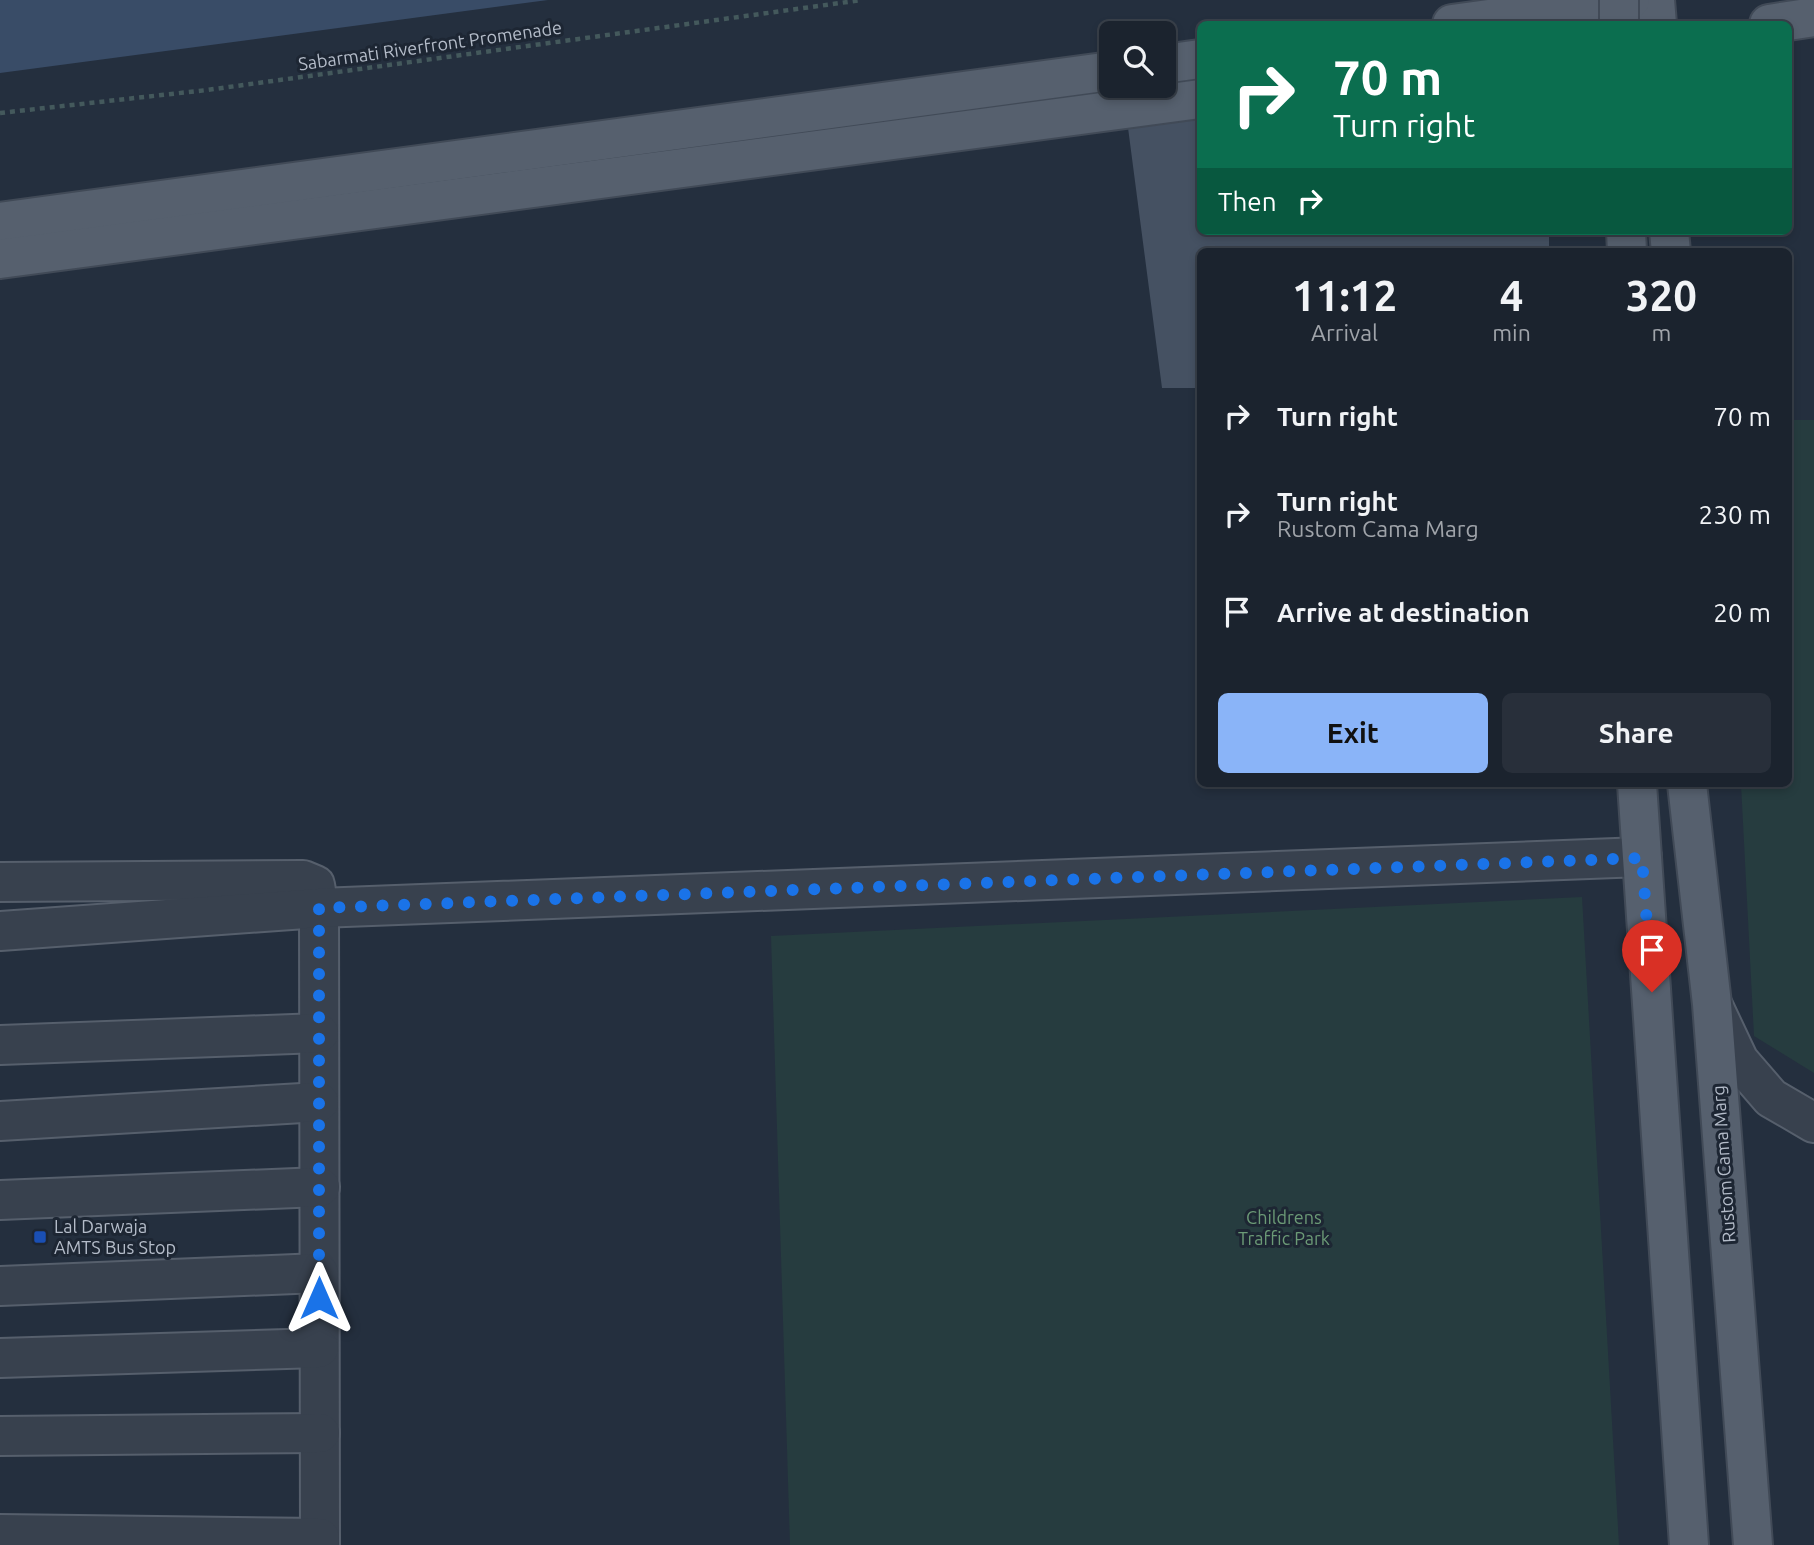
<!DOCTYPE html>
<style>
:root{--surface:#1b232e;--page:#282f3a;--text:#f1f3f6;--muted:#a0a4aa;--line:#39404a;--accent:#8ab4f8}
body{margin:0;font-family:Ubuntu,sans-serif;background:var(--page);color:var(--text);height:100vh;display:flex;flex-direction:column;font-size:26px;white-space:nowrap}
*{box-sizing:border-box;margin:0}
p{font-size:23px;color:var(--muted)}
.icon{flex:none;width:38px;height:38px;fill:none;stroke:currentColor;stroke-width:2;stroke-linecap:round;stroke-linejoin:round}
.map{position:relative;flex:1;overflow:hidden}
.side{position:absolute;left:1197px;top:248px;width:595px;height:539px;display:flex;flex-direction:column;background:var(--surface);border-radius:10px;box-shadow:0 4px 10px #0003,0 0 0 2px var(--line)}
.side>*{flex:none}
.hud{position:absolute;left:1197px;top:21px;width:595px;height:214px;border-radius:10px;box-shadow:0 4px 10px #0003,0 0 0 2px var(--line);background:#0b6e4f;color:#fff;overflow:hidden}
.controls{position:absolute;left:1099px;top:21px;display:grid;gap:14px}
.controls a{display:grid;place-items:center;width:77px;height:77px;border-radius:10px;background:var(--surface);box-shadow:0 4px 10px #0003,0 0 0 2px var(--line);font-size:35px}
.pin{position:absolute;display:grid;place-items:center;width:60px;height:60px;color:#fff;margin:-72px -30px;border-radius:50% 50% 50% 0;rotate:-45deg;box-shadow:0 0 7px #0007}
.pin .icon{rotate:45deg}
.me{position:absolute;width:77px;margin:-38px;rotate:0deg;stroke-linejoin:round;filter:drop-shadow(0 0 5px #0008)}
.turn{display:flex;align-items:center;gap:24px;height:147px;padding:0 21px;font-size:32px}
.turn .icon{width:91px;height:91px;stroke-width:2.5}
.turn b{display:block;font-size:49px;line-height:60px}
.then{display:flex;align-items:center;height:66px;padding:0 21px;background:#0003;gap:14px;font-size:26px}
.eta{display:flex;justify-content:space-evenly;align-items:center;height:119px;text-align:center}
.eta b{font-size:42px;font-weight:700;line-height:49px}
.cta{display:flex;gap:14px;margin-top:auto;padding:14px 21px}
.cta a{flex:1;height:80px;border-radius:10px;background:var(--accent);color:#111;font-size:28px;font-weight:700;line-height:80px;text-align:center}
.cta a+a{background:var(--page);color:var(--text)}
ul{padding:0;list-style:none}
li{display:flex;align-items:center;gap:21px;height:98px;padding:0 21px}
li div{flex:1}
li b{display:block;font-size:26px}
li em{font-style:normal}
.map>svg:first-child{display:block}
.green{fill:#263c3f}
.water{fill:#394c67}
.building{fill:#455162}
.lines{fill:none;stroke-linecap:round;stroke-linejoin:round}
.minor-casing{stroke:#565f6c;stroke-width:42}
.major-casing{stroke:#414a57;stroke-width:42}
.path{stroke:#44595c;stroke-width:4.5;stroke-dasharray:5 5;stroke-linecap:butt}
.minor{stroke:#38414e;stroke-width:38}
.major{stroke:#56606e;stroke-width:38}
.major-bridge-casing{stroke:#414a57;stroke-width:42;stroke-linecap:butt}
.major-bridge{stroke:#56606e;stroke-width:38}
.route{stroke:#1a73e8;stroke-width:12;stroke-dasharray:0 21.6}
.transit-dot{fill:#1a4fb4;stroke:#1d2633;stroke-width:2.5}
.labels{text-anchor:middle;stroke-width:6;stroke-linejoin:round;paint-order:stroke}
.street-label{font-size:18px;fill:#b4bcc9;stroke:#1d2633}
.park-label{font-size:18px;fill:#6b9a76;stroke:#1d2633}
.poi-label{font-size:18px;fill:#b4bcc9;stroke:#1d2633;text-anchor:start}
</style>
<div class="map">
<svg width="1814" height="1545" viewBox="0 0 1814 1545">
<rect width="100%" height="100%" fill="#242f3e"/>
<!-- green -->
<g class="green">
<path d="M1789,420h25v653l-60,-37 -13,-252h47z"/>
<path d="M1582,897l37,648h-829l-19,-609z"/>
</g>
<!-- water -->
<path class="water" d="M0,0h548l-548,73z"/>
<!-- building -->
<path class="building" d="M1200,114v117h349v21h-349v136h-38l-35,-268z"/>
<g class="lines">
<defs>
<g id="minor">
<path d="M0,882l303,-2 12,5 4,23 1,637"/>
<path d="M0,931l319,-23 1323,-51"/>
<path d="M1713,1006l26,55 32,37 43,25"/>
<path d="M0,1045l319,-12"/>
<path d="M0,1121l319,-19"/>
<path d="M0,1200l320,-13"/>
<path d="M0,1286l319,-13"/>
<path d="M0,1358l319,-10"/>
<path d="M0,1436l320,-3"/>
<path d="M0,1534l320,4"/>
</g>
<g id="major">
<path d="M1655,0l2,24"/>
<path d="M1452,24l178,-24"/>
<path d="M1769,24l45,-7"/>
<path d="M1164,64l36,-5"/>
<path d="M0,222l1111,-151"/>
<path d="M1626,231l1,21"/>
<path d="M1669,231l2,21"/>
<path d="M0,259l1200,-160"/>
<path d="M1637,784l52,761"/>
<path d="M1687,784l25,220 41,541"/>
</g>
</defs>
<!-- minor casing -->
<use href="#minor" class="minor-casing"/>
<!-- major casing -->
<use href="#major" class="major-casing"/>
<!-- path -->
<path class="path" d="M0,113l207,-23 655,-90"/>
<!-- minor -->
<use href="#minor" class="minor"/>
<!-- major -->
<use href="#major" class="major"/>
<defs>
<path id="major-bridge" d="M1619,0v24"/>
</defs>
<!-- major-bridge casing -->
<use href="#major-bridge" class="major-bridge-casing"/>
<!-- major-bridge -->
<use href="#major-bridge" class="major-bridge"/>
</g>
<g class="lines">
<!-- route -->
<path class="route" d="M319,1298v-390l1323,-50 10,134"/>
</g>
<!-- markers -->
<rect class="transit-dot" x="33" y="1230" width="14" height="14" rx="3.5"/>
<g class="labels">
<!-- street labels -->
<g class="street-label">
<text transform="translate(430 46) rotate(-8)" y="6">Sabarmati Riverfront Promenade</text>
<text transform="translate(1724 1164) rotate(-94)" y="6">Rustom Cama Marg</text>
</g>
<!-- park labels -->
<g class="park-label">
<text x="1284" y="1224">Childrens<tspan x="1284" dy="21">Traffic Park</tspan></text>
</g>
<!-- poi labels -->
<g class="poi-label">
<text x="54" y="1233">Lal Darwaja<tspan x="54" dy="21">AMTS Bus Stop</tspan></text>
</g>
</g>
</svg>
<div class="controls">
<a><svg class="icon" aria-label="search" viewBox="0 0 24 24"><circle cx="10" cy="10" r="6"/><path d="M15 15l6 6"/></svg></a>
</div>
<div class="pin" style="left:1652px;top:992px;background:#d93025"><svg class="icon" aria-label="arrive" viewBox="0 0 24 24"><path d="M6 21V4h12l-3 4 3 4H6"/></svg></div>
<svg class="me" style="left:319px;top:1298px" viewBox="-20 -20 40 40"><path d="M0-17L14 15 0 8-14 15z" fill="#1a73e8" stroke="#fff" stroke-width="4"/></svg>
<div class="hud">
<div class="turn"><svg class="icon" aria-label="right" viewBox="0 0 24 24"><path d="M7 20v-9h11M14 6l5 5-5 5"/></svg><div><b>70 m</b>Turn right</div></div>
<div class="then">Then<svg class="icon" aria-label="right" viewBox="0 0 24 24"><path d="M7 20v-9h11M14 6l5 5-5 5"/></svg></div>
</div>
<section class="side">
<div class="eta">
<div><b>11:12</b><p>Arrival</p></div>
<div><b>4</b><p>min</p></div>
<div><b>320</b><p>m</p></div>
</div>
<ul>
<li><svg class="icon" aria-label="right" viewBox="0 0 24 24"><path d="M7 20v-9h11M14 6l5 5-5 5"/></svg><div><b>Turn right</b></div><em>70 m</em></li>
<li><svg class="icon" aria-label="right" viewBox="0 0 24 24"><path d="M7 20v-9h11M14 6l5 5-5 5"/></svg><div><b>Turn right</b><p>Rustom Cama Marg</p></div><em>230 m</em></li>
<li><svg class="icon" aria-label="arrive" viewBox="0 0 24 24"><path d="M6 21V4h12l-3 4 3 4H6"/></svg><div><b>Arrive at destination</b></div><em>20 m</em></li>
</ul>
<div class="cta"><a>Exit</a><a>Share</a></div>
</section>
</div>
